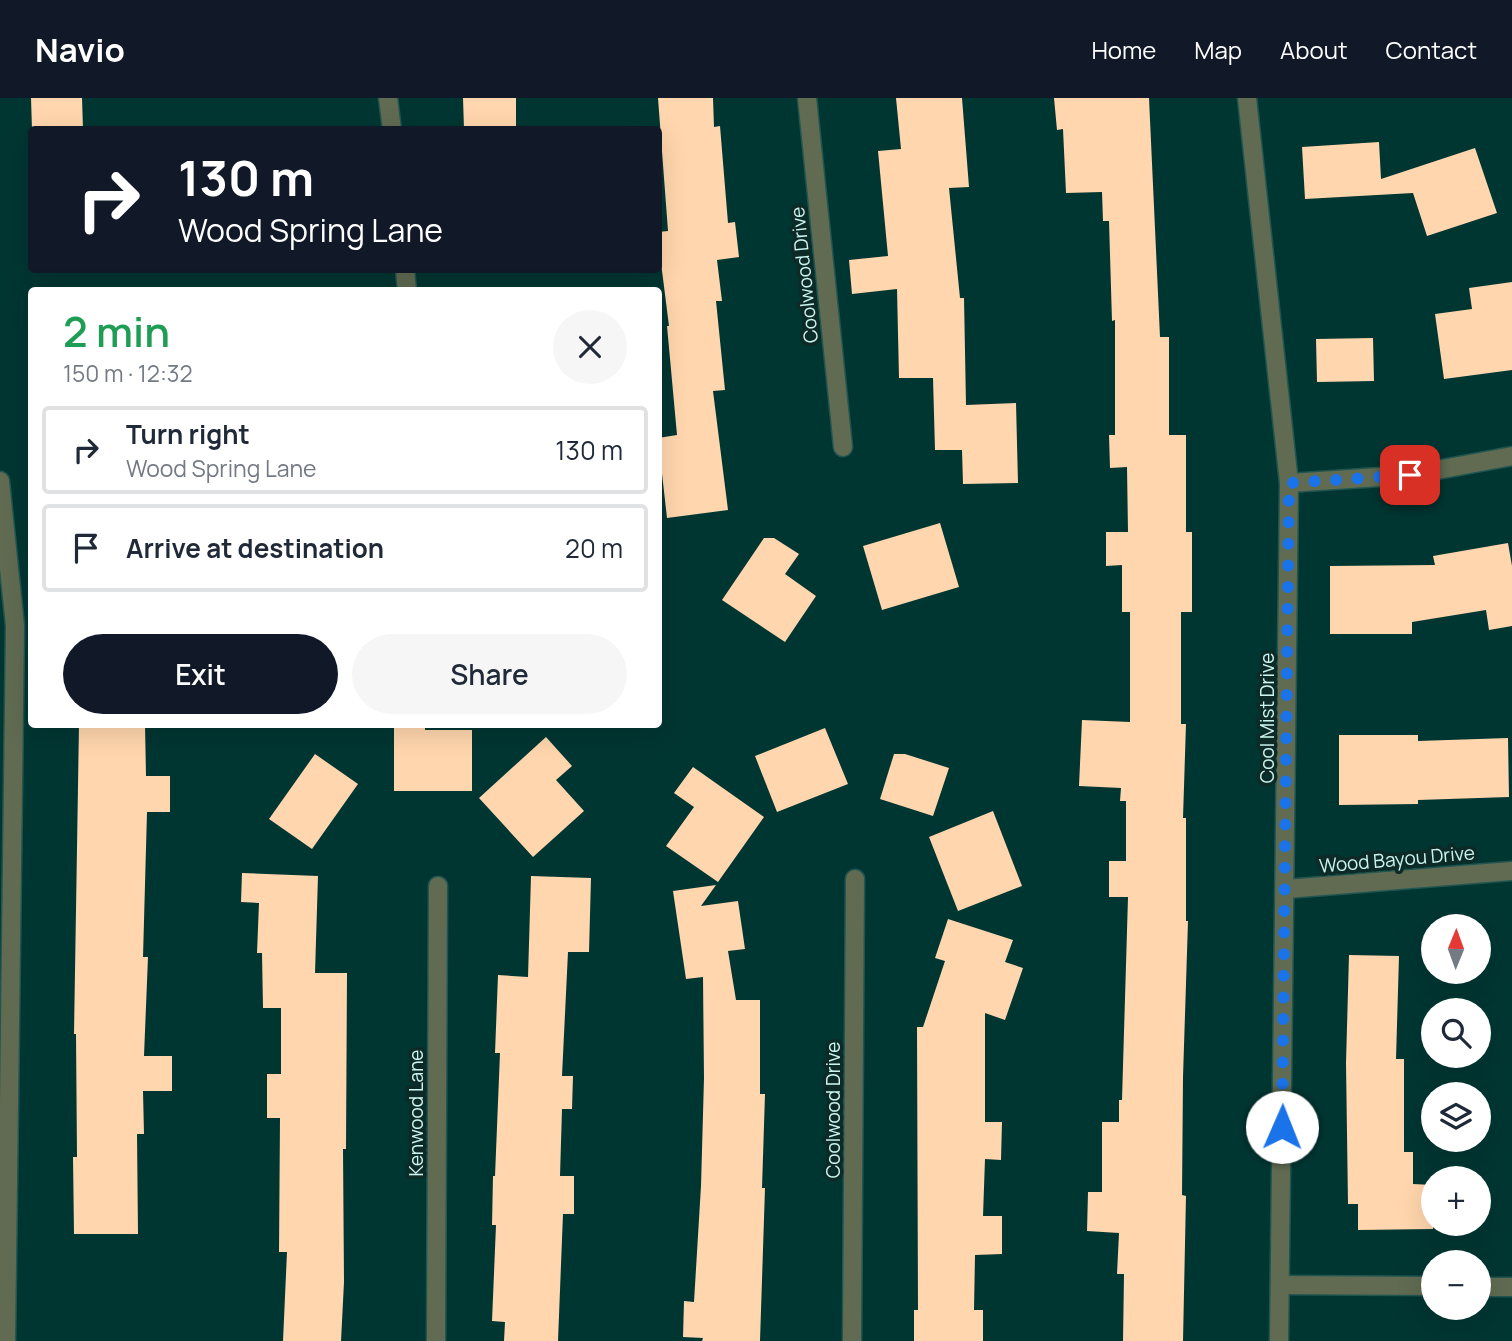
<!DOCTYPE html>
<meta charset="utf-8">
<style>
:root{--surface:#fff;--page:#f6f6f7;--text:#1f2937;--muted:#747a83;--line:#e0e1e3;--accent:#111827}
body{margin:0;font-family:Manrope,sans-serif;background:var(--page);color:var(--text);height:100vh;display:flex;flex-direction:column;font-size:26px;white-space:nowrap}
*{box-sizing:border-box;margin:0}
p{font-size:23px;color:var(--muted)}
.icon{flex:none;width:38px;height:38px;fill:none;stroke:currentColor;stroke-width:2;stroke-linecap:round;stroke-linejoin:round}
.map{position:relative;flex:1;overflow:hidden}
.drawer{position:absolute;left:28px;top:189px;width:634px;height:441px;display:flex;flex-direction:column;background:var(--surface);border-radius:7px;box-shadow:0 7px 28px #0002}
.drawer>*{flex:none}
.hud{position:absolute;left:28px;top:28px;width:634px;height:147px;border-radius:7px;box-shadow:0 7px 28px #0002;background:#111827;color:#fff;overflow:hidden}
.needle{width:46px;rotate:1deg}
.tools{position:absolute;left:1421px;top:816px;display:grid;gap:14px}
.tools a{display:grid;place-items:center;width:70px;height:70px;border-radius:50%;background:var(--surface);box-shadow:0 7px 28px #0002;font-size:35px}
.pin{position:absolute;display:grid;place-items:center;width:60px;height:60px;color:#fff;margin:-30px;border-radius:14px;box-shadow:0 4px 10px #0006}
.me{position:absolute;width:77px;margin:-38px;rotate:1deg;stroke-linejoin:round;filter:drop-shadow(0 0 5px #0008)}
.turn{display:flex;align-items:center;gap:24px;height:147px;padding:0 35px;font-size:32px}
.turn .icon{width:91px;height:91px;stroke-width:2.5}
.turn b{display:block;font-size:49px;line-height:60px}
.round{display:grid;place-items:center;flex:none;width:74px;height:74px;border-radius:37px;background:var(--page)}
.head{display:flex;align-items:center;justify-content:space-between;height:119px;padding:0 35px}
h1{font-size:42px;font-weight:600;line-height:52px;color:#1e9e55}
.cta{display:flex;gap:14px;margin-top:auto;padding:14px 35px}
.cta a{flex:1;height:80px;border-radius:42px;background:var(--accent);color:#fff;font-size:28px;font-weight:600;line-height:80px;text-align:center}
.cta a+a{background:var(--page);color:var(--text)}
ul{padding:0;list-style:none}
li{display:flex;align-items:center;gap:21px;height:88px;margin:0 14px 10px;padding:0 21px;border:4px solid var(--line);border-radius:7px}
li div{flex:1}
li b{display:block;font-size:26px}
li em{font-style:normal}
header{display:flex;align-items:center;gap:42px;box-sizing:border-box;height:98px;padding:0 35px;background:var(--accent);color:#fff}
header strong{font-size:33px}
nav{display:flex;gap:38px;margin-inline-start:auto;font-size:24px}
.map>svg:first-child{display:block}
.building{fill:#ffd6ad}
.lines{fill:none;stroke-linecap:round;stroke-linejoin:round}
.street-casing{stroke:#205550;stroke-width:21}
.street{stroke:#606b52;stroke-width:18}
.route{stroke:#1a73e8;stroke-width:12;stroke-dasharray:0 21.6}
.labels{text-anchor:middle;stroke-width:7;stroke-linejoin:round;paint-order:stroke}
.street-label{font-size:19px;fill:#cbf5f0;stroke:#0d2a27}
</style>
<header>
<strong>Navio</strong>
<nav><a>Home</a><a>Map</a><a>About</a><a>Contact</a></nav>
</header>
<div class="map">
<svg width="1512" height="1243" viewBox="0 0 1512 1243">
<rect width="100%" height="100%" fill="#003632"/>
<!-- building -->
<g class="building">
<path d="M31,0h51l1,32h-51z"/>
<path d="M463,0h53v32h-52z"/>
<path d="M658,0h55l1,29 6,-1 8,97 7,-1 4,35 -22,3 5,41h-6l9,89 -12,1 15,119 -61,8 -9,-80 19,-3 -10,-109h2l-11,-87v-7l10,-1z"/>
<path d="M896,0h66l7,89 -20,1 11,110h4l2,107 50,-2 2,80 -55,1 -1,-34h-27l-2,-72h-34l-2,-89 -45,5 -3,-34 39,-4 -10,-105 23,-2z"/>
<path d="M1054,0h95l11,239h9v98h17v97h6v80h-11v112h5l-3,94h3v103h2l-5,156 -1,118 4,1 -3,145h-60l1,-67h-7l2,-41 -32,-2 1,-39h14v-70h17v-22h3l6,-203h-19v-36h17v-60h-6l1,-13 -42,-2 3,-66 48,2v-110h-8v-47l-16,1v-34h22l-1,-65 -17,1 -1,-33h6v-115l-3,1 -3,-100h-6l-1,-29 -36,1 -3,-64 -6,1z"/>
<path d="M1379,44l2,37 94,-31 22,65 -70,23 -14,-43 -108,6 -3,-52z"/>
<path d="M1512,184v88l-68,9 -9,-65 37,-5 -3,-21z"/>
<path d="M1373,240l1,43 -57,1 -1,-43z"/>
<path d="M940,425l19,64 -77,23 -19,-64z"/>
<path d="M764,440h10l25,16 -14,20 31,22 -31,46 -63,-42z"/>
<path d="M1508,445l4,23v60l-23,4 -3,-20 -74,12v12h-82v-68l105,-1 -2,-9z"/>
<path d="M79,626h66l1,52h24v36h-23l-4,145h5l-4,99h28v35h-29l1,43h-7l1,100h-64l-1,-77h4l-1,-123h-2z"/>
<path d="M394,626h31v6h47v61h-78z"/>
<path d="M825,630l23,56 -71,28 -22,-56z"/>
<path d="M1339,637h79v6l90,-3 1,59 -91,3v4l-79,1z"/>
<path d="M546,639l26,29 -16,14 28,31 -51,46 -54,-59z"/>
<path d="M315,656l43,30 -46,65 -43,-30z"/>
<path d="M894,656h11l44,14 -16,48 -53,-17z"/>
<path d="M693,669l71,50 -46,65 -52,-36 28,-39 -20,-14z"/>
<path d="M993,713l29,75 -64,25 -29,-74z"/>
<path d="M242,775l76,3 -3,97h32l-1,176h-3l1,133 -3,59h-58l4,-89h-8l1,-134h-13v-44h14v-66h-18l-1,-55h-5l2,-50 -18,-1z"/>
<path d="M531,778l60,2 -2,74h-21l-6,124h11l-1,33h-10l-2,67h14v38h-11l-5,127h-54l1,-19 -13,-1 4,-96h-4l1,-49h2l5,-123h-5l3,-78 30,2z"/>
<path d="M716,787l-15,21 37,-5 7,48 -17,2 8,49h24v94h5l-3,94h3l-5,153h-58l1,-3 -20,-1 1,-36 10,1 7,-116 3,-108 -1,-101 -17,2 -13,-88z"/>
<path d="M948,821l65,21 -8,22 18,6 -18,52 -20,-7v109h17l-1,38 -16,-1 -2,57h19v38l-27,1 -1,55h9v31h-69v-31h4l-1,-283h6l22,-66 -10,-3z"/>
<path d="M1349,857l50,1 -3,103h8v93h9v32l20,1v44l-75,1v-26h-10l-2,-141z"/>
</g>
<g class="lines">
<defs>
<g id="street">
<path d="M388,0l4,32"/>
<path d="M807,0l36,349"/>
<path d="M1247,0l42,385 -10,858"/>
<path d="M405,172l2,20"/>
<path d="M0,383l15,145 -9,715"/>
<path d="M1289,385l121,-8 102,-19"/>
<path d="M1286,791l226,-18"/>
<path d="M1280,1187l153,1"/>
<path d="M1479,1189h33"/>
<path d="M436,1243l2,-455"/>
<path d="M852,1243l3,-462"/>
</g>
</defs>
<!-- street casing -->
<use href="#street" class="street-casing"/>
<!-- street -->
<use href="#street" class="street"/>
</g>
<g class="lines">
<!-- route -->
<path class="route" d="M1282,1029l7,-644 121,-8"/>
</g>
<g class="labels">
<!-- street labels -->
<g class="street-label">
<text transform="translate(804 177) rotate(-96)" y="7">Coolwood Drive</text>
<text transform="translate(1267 620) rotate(-90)" y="7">Cool Mist Drive</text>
<text transform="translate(1397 761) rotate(-5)" y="7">Wood Bayou Drive</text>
<text transform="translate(833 1012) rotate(-90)" y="7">Coolwood Drive</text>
<text transform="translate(416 1015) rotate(-90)" y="7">Kenwood Lane</text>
</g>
</g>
</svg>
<div class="tools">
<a><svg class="needle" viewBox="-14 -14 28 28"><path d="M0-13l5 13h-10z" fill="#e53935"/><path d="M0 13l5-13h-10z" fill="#747a83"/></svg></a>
<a><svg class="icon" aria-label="search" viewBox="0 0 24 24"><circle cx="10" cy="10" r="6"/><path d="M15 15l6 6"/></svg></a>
<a><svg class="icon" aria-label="layers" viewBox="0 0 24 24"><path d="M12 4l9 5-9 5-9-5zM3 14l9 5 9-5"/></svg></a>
<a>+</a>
<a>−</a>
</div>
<div class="pin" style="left:1410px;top:377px;background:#d93025"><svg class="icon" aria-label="arrive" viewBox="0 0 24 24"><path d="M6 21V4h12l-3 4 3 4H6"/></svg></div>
<svg class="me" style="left:1282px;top:1029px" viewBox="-20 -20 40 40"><circle r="19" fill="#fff"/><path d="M0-13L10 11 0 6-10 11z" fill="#1a73e8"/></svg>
<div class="hud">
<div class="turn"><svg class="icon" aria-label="right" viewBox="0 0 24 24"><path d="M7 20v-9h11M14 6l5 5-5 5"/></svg><div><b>130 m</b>Wood Spring Lane</div></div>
</div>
<section class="drawer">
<div class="head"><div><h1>2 min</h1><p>150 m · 12:32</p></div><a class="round"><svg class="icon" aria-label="close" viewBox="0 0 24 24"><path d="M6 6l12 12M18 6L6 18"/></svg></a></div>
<ul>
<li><svg class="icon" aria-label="right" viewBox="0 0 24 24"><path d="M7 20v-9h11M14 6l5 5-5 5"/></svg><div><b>Turn right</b><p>Wood Spring Lane</p></div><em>130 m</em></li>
<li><svg class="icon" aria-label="arrive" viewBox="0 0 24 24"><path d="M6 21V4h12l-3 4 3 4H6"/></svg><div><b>Arrive at destination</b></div><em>20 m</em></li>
</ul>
<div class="cta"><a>Exit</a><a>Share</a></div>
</section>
</div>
